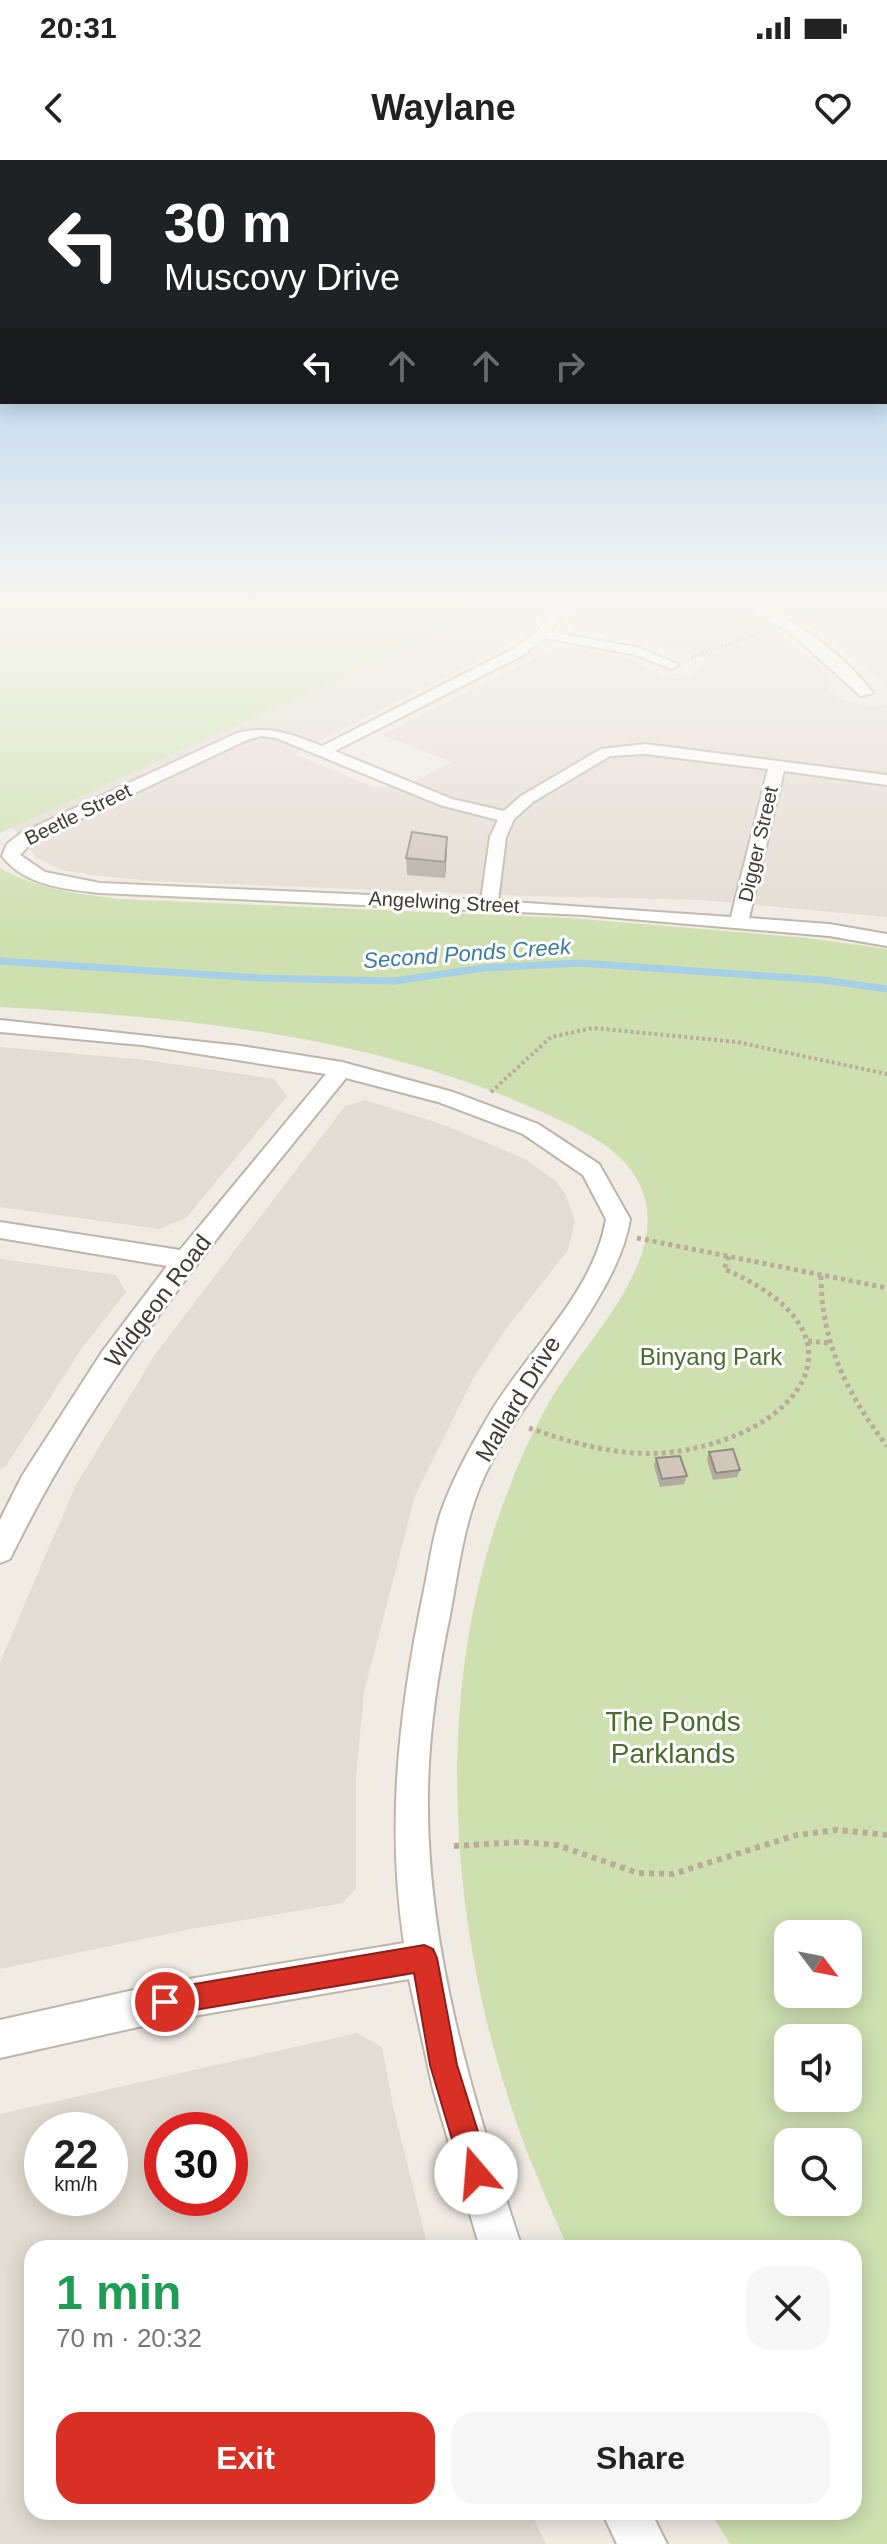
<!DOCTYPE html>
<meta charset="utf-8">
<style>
:root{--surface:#fff;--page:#f6f6f6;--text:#222;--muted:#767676;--accent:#d93025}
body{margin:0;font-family:Helvetica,sans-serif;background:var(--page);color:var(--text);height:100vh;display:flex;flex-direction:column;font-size:30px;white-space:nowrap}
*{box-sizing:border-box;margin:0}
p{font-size:26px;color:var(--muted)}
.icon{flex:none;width:44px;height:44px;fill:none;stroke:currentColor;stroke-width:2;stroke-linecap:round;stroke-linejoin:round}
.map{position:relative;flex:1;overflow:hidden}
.sheet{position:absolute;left:24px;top:2080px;width:838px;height:280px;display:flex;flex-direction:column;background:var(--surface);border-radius:24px;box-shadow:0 4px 20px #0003}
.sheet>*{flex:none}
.guide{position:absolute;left:0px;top:0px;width:888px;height:244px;box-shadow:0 4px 20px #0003;background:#202124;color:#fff;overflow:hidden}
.needle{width:52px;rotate:122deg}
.tools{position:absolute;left:774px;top:1760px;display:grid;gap:16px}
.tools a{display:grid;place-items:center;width:88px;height:88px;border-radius:16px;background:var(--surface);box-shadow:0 4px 20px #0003;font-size:40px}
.speed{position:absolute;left:24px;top:1952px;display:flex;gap:16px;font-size:40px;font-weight:700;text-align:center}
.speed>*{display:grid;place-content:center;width:104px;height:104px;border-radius:50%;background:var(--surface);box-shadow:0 4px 20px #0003;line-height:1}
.speed small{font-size:20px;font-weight:400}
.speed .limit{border:12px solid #d22;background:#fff;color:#111}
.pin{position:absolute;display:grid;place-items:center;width:68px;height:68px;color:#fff;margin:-34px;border:4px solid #fff;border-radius:50%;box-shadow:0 2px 8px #0007}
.me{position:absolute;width:88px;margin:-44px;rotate:342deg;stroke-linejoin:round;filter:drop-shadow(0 0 6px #0008)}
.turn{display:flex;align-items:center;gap:28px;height:168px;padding:0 32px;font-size:36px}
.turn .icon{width:104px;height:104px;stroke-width:2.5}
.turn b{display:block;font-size:56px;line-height:68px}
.lanes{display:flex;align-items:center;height:76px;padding:0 32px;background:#0003;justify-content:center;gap:40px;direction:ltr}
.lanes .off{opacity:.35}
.round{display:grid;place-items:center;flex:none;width:84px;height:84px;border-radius:24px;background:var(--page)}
.headline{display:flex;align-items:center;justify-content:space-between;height:136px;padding:0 32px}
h1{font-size:48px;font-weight:700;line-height:60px;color:#1e9e55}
.button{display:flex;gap:16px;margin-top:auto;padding:16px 32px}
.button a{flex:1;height:92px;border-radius:24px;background:var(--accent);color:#fff;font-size:32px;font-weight:700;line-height:92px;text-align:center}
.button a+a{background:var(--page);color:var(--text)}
.status{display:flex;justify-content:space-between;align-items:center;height:56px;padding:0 40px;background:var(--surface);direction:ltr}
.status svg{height:22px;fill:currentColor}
header{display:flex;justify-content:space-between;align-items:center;height:104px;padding:0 32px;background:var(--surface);font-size:36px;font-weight:700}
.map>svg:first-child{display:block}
.residential{fill:#e3dcd2;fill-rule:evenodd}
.green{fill:#cee0b0;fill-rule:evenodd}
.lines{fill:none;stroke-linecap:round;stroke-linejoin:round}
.stream{stroke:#a5d0e7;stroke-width:7}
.street-casing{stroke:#bdb5aa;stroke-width:4}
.path-far3{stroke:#baac9a;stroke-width:3;stroke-dasharray:2 2;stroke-linecap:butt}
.path-far2{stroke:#baac9a;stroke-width:4;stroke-dasharray:3 3;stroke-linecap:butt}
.path-far1{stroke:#baac9a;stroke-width:5;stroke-dasharray:4 4;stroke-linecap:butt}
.path{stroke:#baac9a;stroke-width:6;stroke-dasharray:5 5;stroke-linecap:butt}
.street{fill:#fff;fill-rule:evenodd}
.wall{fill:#b3aaa0}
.shaded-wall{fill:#928b82}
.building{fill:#d0c6ba;stroke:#928b82;stroke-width:2}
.route{fill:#d93025;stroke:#8d1f18;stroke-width:2}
.labels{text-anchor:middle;stroke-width:6;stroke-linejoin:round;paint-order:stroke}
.far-street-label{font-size:20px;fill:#413b34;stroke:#fff}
.far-water-label{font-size:22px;font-style:italic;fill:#3a7ca0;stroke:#fff}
.street-label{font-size:24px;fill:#413b34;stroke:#fff}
.park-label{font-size:24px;fill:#4a6c2e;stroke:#fff}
.near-park-label{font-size:28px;fill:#4a6c2e;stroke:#fff}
</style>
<div class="status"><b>20:31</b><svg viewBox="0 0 49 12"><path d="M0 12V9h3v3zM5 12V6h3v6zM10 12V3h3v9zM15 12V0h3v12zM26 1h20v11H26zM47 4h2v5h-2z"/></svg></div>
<header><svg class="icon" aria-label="back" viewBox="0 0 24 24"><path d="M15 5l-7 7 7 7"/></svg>Waylane<svg class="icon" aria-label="heart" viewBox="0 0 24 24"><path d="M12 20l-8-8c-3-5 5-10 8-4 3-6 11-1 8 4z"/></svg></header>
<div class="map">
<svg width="887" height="2384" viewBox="0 0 887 2384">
<rect width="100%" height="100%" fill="#f0ebe3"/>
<!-- residential -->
<g class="residential">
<path d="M471,443h71l-5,11 -27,30 -216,110 82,34 31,-3 45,-23 -70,-27 179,-89 69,13 38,20 23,-2 13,-11 -1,-7 -29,-10 -102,-19 7,-27h139l45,22 28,19 28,23 11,16 -1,7 10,9 26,7 22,-1v212l-184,-17 -175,-4 -375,-15 -60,-6 -31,-5 -25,-12 -25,-31 437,-198z"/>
<path d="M757,443h130v82l-80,-61z"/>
<path d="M0,887l146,13 128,19 13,17 -101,122 -27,11 -159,-22z"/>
<path d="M365,940l82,26 78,33 31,22 10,14 9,27 -7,28 -63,80 -31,47 -59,119 -51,196 -8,84v113l-13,14 -152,26 -191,40v-306l37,-88 39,-90 80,-132 189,-247z"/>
<path d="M0,1099l116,16 10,17 -44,56 -76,118 -6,3z"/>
<path d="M357,1873l25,14 11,59 35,142h-396v264h499l15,32h-546v-430zM110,1970v68h-68v-68zM230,1970v68h-68v-68z"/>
</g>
<!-- green -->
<g class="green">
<path d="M0,443h471l-22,26 -449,204z"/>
<path d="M0,708c37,21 78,26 119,31l451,19 237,20 80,11v1595h-157l-20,-32h144v-264h-286c-22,-50 -44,-99 -60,-151 -56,-175 -71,-377 -18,-554 15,-48 35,-99 60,-142 34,-60 124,-142 90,-216 -17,-38 -65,-58 -100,-74 -169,-76 -357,-94 -540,-104zM788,1774h60v60h-60zM788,1878h60v60h-60zM788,1982h60v60h-60z"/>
</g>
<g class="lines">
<!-- stream -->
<path class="stream" d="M0,801l261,17 133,3 90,-13 96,-5 243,17 64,9"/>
<defs>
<g id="street">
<path d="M556,443h13l-18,29 89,16 39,17 -7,4 -40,-15 -87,-16 -20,16 -190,97 117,48 52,12 17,-15 80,-47 44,-5 242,31v10l-103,-14 -35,147 80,6 58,10v12l-58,-10 -245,-21 -484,-22c-35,-4 -75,-7 -98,-37l5,-12 14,-11 216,-100c33,-8 54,1 85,13l193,-98 23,-17zM261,576l15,2 164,67 58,15 -8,17 -9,63 -381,-17 -55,-11 -25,-17 13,-14 214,-101zM645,594l123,15 -37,148 -233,-16 8,-64 8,-18 19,-17 77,-46z"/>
<path d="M733,443c47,0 113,53 140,90l-12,3 -74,-66z"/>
<path d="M0,860l241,26 101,16 111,30 85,32 61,40 31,55c-12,80 -109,177 -145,256 -21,45 -26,92 -35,140 -12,57 -21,115 -22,174 -3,157 45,311 94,459h-42l-47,-159 -24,-110 -244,42 -165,37v-38l165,-37 239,-40c-18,-119 -5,-231 19,-348 6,-28 9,-56 18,-83 12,-34 30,-66 48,-97 37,-63 105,-122 117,-196l-23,-44 -60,-41 -85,-32 -92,-24c-126,156 -247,298 -336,481l-10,4v-43l22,-44 80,-124 65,-86 -167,-28v-16l180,28 146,-176 -184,-29 -142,-13z"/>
<path d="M602,2352h49l16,32h-50z"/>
</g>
</defs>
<!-- street casing -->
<use href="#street" class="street-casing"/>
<!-- path-far3 -->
<path class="path-far3" d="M691,498l71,-26"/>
<!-- path-far2 -->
<path class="path-far2" d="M491,932l60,-55 42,-9 144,14 150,32"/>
<!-- path-far1 -->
<g class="path-far1">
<path d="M637,1078l250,50"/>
<path d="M821,1116c0,66 26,118 66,170"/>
<path d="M808,1181l20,2"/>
<path d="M529,1268c46,16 94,30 143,24 128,-16 205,-118 52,-183l5,-13"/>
</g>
<!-- path -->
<path class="path" d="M454,1686l66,-4 37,3 81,28 35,1 124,-39 40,-5 50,5"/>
<!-- street -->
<use href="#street" class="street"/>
</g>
<!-- wall -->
<g class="wall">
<path d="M447,677l-2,41 -38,-3 -1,-17z"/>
<path d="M709,1292l31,18 -3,7 -24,3 -6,-20z"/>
<path d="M656,1298l31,18 -3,8 -24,3 -6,-21z"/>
</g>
<!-- shaded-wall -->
<path class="shaded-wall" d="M447,677v16l-2,25v-16z"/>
<!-- building -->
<g class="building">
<path d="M412,672l35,5 -2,25 -39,-4z"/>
<path d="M733,1289l7,21 -24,3 -7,-21z"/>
<path d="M680,1296l7,20 -25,3 -6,-21z"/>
</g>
<!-- sky -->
<linearGradient id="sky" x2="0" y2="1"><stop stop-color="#8dbfe8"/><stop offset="0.57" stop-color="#f8f6f2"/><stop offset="1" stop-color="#f8f6f2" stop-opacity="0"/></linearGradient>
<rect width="887" height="777" fill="url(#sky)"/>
<!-- route -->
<path class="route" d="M424,1785l9,4 4,9 20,107 34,108 -5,10 -10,4 -10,-4 -4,-10 -32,-108 -16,-92 -249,42 -10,-4 -4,-9 4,-10 10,-3z"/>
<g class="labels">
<!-- far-street labels -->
<g class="far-street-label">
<text transform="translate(78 654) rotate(-26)" y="7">Beetle Street</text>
<text transform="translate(758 684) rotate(-77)" y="7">Digger Street</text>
<text transform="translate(444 742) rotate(3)" y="7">Angelwing Street</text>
</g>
<!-- far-water labels -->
<g class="far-water-label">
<text transform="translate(467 793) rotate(-4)" y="8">Second Ponds Creek</text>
</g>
<!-- street labels -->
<g class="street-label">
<text transform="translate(158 1141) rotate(-53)" y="8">Widgeon Road</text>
<text transform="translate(518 1239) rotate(-59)" y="8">Mallard Drive</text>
</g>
<!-- park labels -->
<g class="park-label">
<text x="711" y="1205">Binyang Park</text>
</g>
<!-- near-park labels -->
<g class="near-park-label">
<text x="673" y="1571">The Ponds<tspan x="673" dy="32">Parklands</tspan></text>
</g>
</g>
</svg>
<div class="tools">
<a><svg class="needle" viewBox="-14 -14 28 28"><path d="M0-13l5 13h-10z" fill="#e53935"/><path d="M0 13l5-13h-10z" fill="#767676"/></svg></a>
<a><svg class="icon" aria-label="sound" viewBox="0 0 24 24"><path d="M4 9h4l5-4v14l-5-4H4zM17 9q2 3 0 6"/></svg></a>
<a><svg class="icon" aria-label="search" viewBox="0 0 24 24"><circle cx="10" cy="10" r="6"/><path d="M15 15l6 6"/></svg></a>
</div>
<div class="speed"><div>22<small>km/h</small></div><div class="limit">30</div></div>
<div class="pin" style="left:165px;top:1842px;background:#d93025"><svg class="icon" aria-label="arrive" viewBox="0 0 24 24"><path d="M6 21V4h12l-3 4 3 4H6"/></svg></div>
<svg class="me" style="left:476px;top:2013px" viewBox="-20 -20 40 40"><circle r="19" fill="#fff"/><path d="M0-13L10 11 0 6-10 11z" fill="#d93025"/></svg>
<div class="guide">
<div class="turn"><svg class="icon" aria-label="left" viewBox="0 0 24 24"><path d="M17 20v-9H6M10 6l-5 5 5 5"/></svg><div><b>30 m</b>Muscovy Drive</div></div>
<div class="lanes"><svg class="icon" aria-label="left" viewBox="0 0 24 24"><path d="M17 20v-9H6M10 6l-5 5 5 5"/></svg><svg class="icon off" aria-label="ahead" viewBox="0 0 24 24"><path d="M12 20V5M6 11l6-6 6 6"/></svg><svg class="icon off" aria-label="ahead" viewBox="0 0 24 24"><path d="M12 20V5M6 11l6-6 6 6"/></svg><svg class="icon off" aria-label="right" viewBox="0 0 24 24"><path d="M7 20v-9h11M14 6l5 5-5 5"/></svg></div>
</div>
<section class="sheet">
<div class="headline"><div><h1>1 min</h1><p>70 m · 20:32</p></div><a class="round"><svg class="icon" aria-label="close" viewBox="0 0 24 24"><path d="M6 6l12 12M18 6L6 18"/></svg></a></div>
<div class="button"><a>Exit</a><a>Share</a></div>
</section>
</div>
